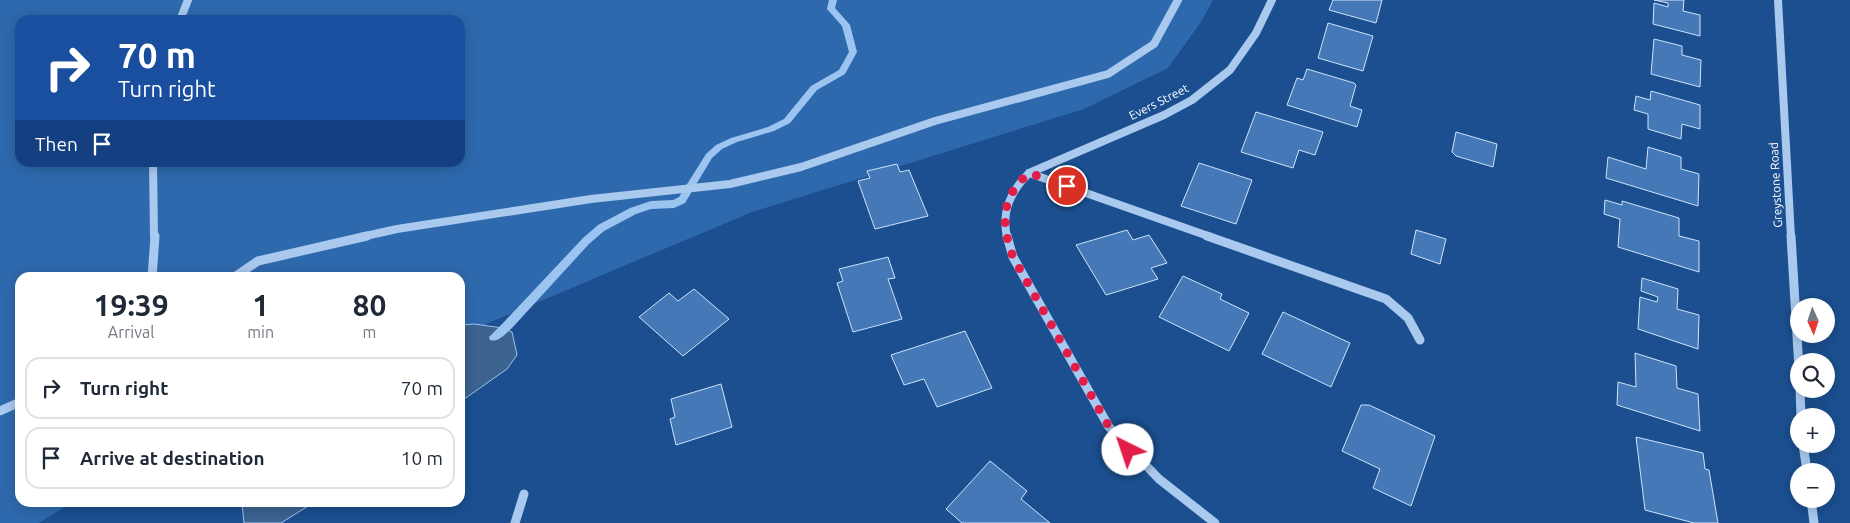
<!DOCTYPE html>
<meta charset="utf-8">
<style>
:root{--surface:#fff;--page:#f6f6f7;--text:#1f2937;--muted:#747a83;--line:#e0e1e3}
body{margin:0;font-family:Ubuntu,sans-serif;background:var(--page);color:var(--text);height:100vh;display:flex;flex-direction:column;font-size:19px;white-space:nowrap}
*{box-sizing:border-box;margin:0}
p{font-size:16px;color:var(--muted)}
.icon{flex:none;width:28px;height:28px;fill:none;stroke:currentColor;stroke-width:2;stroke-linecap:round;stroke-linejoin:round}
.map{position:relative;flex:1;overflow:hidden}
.details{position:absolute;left:15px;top:272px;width:450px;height:235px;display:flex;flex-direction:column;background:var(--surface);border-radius:15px;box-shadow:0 2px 12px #0003}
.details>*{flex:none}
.hud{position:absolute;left:15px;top:15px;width:450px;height:152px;border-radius:15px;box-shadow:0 2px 12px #0003;background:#1a4fa0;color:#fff;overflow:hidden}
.needle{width:32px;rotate:177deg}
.fabs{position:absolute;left:1790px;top:298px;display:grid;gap:10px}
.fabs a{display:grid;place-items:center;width:45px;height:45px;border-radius:50%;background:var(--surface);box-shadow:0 2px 12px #0003;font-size:25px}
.pin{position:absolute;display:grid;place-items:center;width:42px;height:42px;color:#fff;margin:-21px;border:2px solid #fff;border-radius:50%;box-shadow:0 1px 5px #0007}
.me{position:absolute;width:55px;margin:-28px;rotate:319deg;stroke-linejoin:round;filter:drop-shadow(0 0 4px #0008)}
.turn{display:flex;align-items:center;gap:18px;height:105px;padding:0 20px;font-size:22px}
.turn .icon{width:65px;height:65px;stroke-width:2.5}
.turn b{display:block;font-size:35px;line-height:42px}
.then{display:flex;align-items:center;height:48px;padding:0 20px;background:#0003;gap:10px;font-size:19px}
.eta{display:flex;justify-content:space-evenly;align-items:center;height:85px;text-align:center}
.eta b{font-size:30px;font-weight:700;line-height:35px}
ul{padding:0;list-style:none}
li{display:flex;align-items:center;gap:15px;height:62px;margin:0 10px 8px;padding:0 10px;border:2px solid var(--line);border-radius:15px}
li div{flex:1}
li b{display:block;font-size:19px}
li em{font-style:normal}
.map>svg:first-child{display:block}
.green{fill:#2e69ad;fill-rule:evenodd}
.water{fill:#3c6290;stroke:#9cc4f0}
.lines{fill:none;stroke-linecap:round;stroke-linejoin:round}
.stream{fill:#9cc4f0;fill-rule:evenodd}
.building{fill:#4478b7;stroke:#cfe3fa}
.minor-far1{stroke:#a9c9ee;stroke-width:8}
.minor{stroke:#a9c9ee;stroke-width:9}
.route{stroke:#e11d48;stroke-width:9;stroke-dasharray:0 16.2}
.labels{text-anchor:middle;stroke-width:4;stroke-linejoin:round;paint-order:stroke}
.street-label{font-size:12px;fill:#fff;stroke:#1b4f8f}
</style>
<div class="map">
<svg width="1850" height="523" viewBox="0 0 1850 523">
<rect width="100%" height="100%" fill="#1b4f8f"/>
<!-- green -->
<path class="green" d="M0,0h1213l-12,22 -33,46 -84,41 -332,103 -292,123v-57h-440v224l51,1 -32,20h-39zM20,20h440v142h-440z"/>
<!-- water -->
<g class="water">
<path d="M474,324l29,4 9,4 5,23 -10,14 -47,33v-77z"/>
<path d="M242,503v-1l71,1 -32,20h-37z"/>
</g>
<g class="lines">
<!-- stream -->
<path class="stream" d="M829,0h8l-2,8 15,17 7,27 -12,22 -28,16 -27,33 -16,8 -37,11 -15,7 -10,9 -27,45 -11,5 -23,1 -15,5 -32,17 -15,13 -77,84c-6,5 -13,15 -22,12l-1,-3 15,-15 79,-84 15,-13 32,-17 21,-7 22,-1 6,-3 27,-43 10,-9 15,-7 37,-11 16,-8 27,-33 28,-16 10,-18 -7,-26 -15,-17z"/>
</g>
<!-- building -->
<g class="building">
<path d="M1333,0h49l-6,23 -47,-13z"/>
<path d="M1654,0h30l-1,11 17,4v21l-47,-12 1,-21 14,4v-4z"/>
<path d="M1328,23l45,13 -10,35 -45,-13z"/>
<path d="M1654,39l28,7v9l19,5 -1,27 -49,-13z"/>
<path d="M1307,69l47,14 2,2 -6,21 12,4 -5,17 -70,-22 10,-27 6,2z"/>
<path d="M1651,91l49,14v24l-18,-5 -1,15 -33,-10v-15l-14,-4 2,-14 14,4z"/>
<path d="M1256,112l67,20 -8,23 -16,-5 -6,18 -52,-16z"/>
<path d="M1456,132l41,12 -4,23 -37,-11 -4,-4z"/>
<path d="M1648,147l33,10v12l18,5 -1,32 -92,-28 2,-21 38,12z"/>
<path d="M1199,163l53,17 -16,44 -55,-18z"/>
<path d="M897,164l3,8 9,-2 19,46 -53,13 -17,-48 12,-3 -3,-7z"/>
<path d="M1605,200l17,5v-4l57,17v18l20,5v31l-81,-25 2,-28 -16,-5z"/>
<path d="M1127,230l6,10 16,-5 18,28 -16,5 7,11 -52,16 -30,-50z"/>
<path d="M1416,230l30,9 -6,25 -29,-10z"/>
<path d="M888,257l7,21 -7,1 14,40 -49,13 -16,-49 6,-2 -4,-12z"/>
<path d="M1183,276l39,18 -2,5 29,14 -20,38 -70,-34z"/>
<path d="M1642,278l36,11 -1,20 22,6 -1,34 -60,-20 2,-32 17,5 1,-5 -17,-6z"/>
<path d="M694,289l35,30 -46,37 -44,-39 30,-24 9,8z"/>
<path d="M1283,312l67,31 -19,44 -69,-33z"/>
<path d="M965,331l27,57 -55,19 -13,-28 -20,6 -13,-30z"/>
<path d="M1635,353l41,13 1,22 21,6 2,37 -83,-26 1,-23 18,5z"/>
<path d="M721,384l11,43 -56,18 -6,-26 5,-2 -4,-18z"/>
<path d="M1361,405h8l66,31 -24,70 -38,-18 7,-19 -38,-18z"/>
<path d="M1636,437l67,16 2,16 4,1 9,53h-24l-49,-13z"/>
<path d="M990,461l37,30 -6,8 29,24h-88l-16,-14z"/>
</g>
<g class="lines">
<!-- minor-far1 -->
<g class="minor-far1">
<path d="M1778,0l13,237"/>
<path d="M180,20l8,-20"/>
<path d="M153,162l1,75"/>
<path d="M1029,173l182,64"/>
<path d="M361,237l36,-8 194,-30 139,-15 71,-17 134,-46 173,-47 46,-30 24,-44"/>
<path d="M1007,237c-6,-26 4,-46 22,-64l135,-58 28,-15 38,-30 26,-37 16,-33"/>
</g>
<!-- minor -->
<g class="minor">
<path d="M1007,236l6,21 96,170 50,52 56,44"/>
<path d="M1207,236l179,63 22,19 12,22"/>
<path d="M1791,236l8,133"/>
<path d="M152,278l3,-42"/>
<path d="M233,278l25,-17 109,-25"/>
<path d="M1800,389l1,27"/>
<path d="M0,411l20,-9"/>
<path d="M1803,444l4,27"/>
<path d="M1811,499l3,24"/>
<path d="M515,523l9,-29"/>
</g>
</g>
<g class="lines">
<!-- route -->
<path class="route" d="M1067,186l-38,-13c-29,25 -28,51 -16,84l96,170 19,23"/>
</g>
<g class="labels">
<!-- street labels -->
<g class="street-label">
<text transform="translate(1159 102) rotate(-27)" y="4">Evers Street</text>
<text transform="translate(1776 185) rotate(-93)" y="4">Greystone Road</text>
</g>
</g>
</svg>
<div class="fabs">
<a><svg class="needle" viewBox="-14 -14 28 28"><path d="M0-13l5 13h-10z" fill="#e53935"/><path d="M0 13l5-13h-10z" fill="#747a83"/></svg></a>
<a><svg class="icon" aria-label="search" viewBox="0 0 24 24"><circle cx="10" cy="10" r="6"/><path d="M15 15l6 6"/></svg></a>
<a>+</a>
<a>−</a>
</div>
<div class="pin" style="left:1067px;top:186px;background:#d93025"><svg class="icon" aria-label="arrive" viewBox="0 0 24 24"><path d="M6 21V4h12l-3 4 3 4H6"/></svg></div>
<svg class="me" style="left:1128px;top:450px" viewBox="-20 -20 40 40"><circle r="19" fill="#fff"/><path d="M0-13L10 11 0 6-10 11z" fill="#e11d48"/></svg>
<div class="hud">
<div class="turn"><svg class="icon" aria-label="right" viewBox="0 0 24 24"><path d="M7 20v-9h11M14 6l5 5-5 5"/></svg><div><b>70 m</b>Turn right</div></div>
<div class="then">Then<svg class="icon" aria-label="arrive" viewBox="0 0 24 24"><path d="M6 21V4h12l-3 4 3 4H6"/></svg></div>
</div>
<section class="details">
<div class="eta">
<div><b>19:39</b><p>Arrival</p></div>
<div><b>1</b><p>min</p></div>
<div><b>80</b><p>m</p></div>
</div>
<ul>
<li><svg class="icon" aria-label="right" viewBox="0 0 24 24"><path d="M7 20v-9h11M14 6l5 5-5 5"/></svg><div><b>Turn right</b></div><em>70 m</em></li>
<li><svg class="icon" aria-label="arrive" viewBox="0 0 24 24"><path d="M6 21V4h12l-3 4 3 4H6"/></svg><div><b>Arrive at destination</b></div><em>10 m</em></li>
</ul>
</section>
</div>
